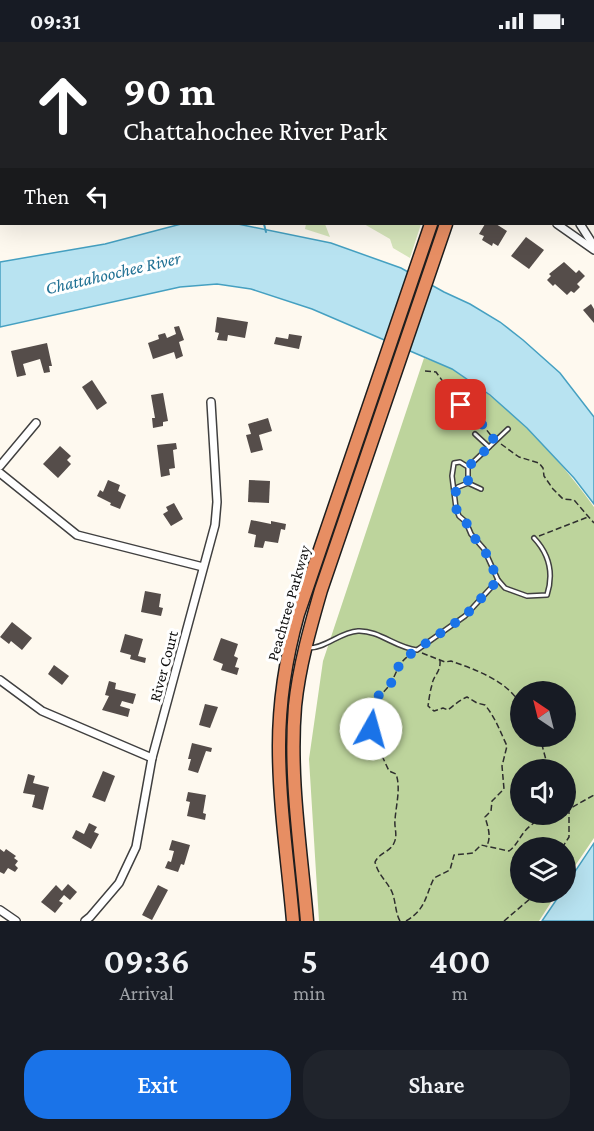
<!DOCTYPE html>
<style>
:root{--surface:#171b24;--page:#20242c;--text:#f1f3f6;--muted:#9ea1a6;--accent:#1a73e8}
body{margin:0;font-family:"Crimson Pro",serif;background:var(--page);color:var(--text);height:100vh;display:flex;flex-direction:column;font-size:22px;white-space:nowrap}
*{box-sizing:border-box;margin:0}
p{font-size:20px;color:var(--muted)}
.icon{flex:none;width:33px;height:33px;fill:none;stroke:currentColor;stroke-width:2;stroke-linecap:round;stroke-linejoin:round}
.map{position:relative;height:879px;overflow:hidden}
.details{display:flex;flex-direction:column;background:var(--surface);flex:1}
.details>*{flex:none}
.top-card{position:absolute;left:0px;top:0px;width:594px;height:183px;box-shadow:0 6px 24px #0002;background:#202124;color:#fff;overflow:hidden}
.needle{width:39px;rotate:325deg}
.buttons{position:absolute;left:510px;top:639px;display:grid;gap:12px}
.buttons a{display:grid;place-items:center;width:66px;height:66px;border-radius:50%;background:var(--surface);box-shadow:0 6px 24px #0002;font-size:30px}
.pin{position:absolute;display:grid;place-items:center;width:51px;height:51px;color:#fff;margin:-26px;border-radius:12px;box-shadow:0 3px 9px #0006}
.me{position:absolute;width:66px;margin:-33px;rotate:7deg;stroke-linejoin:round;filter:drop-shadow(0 0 4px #0008)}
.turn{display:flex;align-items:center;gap:21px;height:126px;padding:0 24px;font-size:27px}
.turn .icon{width:78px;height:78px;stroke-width:2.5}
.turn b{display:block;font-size:42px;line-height:51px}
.then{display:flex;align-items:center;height:57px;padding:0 24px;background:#0003;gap:12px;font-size:22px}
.eta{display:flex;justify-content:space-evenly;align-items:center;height:102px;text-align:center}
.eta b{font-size:36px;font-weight:600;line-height:42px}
.primary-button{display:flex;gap:12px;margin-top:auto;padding:12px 24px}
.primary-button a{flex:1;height:69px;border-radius:24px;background:var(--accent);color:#fff;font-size:24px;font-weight:600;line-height:69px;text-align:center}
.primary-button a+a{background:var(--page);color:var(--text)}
.status{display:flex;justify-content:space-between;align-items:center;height:42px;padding:0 30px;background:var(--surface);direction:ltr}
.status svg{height:16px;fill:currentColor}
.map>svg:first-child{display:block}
.green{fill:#d6e5bb}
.forest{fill:#bdd49c;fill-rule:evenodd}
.water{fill:#b8e3f1;stroke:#45a0c1;stroke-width:1.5}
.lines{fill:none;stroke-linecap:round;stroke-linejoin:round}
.stream{stroke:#45a0c1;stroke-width:2}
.building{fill:#554d4a}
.lane-casing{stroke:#404040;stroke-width:6}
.street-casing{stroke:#404040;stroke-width:10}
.highway-casing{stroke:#1e1e1e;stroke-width:15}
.path{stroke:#2f2f2f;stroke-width:1.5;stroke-dasharray:6 3;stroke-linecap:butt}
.lane{stroke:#fff;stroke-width:3}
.street{stroke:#fff;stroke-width:7}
.highway{stroke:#e78e63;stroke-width:12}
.route{stroke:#1a73e8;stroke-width:10;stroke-dasharray:0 18}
.labels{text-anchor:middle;stroke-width:6;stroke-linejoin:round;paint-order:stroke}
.street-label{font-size:16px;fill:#0d0d0d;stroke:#fff}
.water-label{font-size:18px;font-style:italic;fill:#217194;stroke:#fff}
</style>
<div class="status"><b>09:31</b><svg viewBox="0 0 49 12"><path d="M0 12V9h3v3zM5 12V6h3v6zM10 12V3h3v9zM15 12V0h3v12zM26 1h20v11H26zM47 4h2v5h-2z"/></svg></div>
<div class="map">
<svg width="594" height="879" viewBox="0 0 594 879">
<rect width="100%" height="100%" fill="#fef9ef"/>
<!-- green -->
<g class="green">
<path d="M306,182h19l5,13 -25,-8z"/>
<path d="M364,182h57l-11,34 -17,-10 -3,-9z"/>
</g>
<!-- forest -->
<path class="forest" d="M424,316c10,4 21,7 30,12 54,34 103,85 140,137v331l-28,41v-31h-46v44l37,1 -18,28h-220l-10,-162 14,-98zM520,650h46v44h-46zM520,728h46v44h-46z"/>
<!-- water -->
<g class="water">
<path d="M181,182h57l93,19 70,25 43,24 26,12 30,18 23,18 37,33 34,44v87l-20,-26 -47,-50 -37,-33 -38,-26 -140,-60 -61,-20 -34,-5 -37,3 -180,40v-65l105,-18z"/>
<path d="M594,801v78h-52l19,-28 5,-1v-7z"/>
</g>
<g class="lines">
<!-- stream -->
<g class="stream">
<path d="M271,2v-2"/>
<path d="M264,182l2,8"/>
</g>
</g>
<!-- building -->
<g class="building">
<path d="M485,182h11l11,7 -9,15 -5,-3 -1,3 -10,-6 2,-4 -5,-2z"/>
<path d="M526,195l18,13 -15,19 -18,-13z"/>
<path d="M564,220l12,11 3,-3 6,6 -8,8 3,3 -6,6 -3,-2 -4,4 -12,-11 -2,2 -6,-6 4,-4 -2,-2z"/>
<path d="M591,262l3,5v14l-11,-13z"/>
<path d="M217,275l31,5 -3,16 -17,-3 -1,6 -10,-1 2,-7 -4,-1z"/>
<path d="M179,284l5,14 -5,2 4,14 -7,3 -2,-7 -21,7 -5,-16 11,-4 -1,-4 7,-2 2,5 9,-4 -2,-7z"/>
<path d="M289,292l13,2 -3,13 -25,-5 2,-7 12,2z"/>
<path d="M47,301l5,23h-3l1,6 -6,1 -4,-14 -17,5 3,11 -9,2 -6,-26z"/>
<path d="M92,338l15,23 -10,7 -15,-23z"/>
<path d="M163,351l5,28 -5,1v4l-10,2 -1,-10h3l-4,-23z"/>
<path d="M268,376l4,13 -13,4 4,15 -12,3 -5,-18 5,-1 -3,-10z"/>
<path d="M176,401l1,6 -4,1 2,18 -6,1 1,6 -9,2 -4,-32z"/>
<path d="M60,404l11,10 -4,4 4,4 -13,14 -15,-14z"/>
<path d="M108,438l12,5 -2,6 8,4 -6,14 -10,-4 1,-2 -14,-7 3,-6 3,2z"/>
<path d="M249,438l21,1 -1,22 -21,-1z"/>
<path d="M174,461l9,16 -12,7 -8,-12 5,-3 -2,-4z"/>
<path d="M251,478l20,4v-3l15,3 -1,6 -4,-1 -3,14 -13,-2 -2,7 -9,-1 2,-12 -8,-2z"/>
<path d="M145,549l16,3 -2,13 4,1 -2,8 -20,-4z"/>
<path d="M12,580l20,16 -10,12 -11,-9 -2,3 -9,-7z"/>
<path d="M125,592l18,5 -5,17 8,2 -1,5 -15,-4 1,-4 -11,-3z"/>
<path d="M221,596l17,6 -4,12 4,2 -3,9 4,1 -2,7 -16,-5 2,-6 -10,-4z"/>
<path d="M54,623l15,11 -7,9 -14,-11z"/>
<path d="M109,639l7,2 -1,6 21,5 -3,10 -11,-3 -2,5 10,3 -2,8 -26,-7 7,-14 -4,-1z"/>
<path d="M205,662l13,3 -8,21 -11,-3z"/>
<path d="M192,701l20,5 -1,4 -5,-1 -8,22 -10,-3 3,-11h-3z"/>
<path d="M103,729l12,5 -10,26 -13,-5z"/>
<path d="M28,732l7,2 -2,7 16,4 -6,23 -11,-3 3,-12 -12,-2z"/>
<path d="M188,750l18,3 -3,18 3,1 -1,6 -18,-4 3,-14 -4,-1z"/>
<path d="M89,781l8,4 -3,5 5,2 -8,15 -19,-11 4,-8 8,4z"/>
<path d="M172,798l18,5 -6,20 -3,-1 -3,8 -13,-4 3,-7 3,1 3,-11 -5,-1z"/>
<path d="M0,807l4,3 2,-3 10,7 -2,2 4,3 -3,4 3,3 -3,4 -7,-4 -4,6 -4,-2z"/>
<path d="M68,842l9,8 -7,8 -6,-5 -5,6 4,2 -8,10 -14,-11 15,-17 6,6z"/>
<path d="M158,843l10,5 -16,30 -10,-5z"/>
</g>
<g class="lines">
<defs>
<g id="lane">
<path d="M475,392l14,13"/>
<path d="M468,425l40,-38"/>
<path d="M468,441v-16l-8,-5 -6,1 -2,13 4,32 3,8 7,6 5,12 13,15 14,31 7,8 22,8 20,-1c7,-22 2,-41 -13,-57"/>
<path d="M456,449l2,-4 10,-4 13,6"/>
<path d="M309,606c17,0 31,-16 49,-17 21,-1 38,17 59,19l48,-34 33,-36"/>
</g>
<g id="street">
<path d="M137,2v-2"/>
<path d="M0,116h2"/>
<path d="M557,182l37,26"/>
<path d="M580,182l14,22"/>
<path d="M0,424l36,-43"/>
<path d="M0,431l77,62 126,32"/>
<path d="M0,638l42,31 110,47"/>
<path d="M0,868l16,11"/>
<path d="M85,879l5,-4 29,-34 17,-36 16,-89 63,-233 2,-23 -6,-100"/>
</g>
<g id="highway">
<path d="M483,2l1,-2"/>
<path d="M498,2l1,-2"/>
<path d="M293,879c-5,-58 -14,-117 -14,-175 0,-45 7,-89 19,-132l133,-390"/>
<path d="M307,879c-6,-71 -18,-144 -12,-215 4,-39 15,-78 26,-116l125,-366"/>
</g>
</defs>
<!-- lane casing -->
<use href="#lane" class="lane-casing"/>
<!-- street casing -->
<use href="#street" class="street-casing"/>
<!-- highway casing -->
<use href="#highway" class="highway-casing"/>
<!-- path -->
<g class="path">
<path d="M425,329l11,1 8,11 6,2 7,14 24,24 12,15"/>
<path d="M501,402l18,13 20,6 4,5 1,8 9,13 10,10 11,1 20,23"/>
<path d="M539,494l49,-19"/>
<path d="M422,611l23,9 6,-1c23,8 57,20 69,43"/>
<path d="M440,618c1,13 -7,15 -8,25 -2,6 -3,14 -4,21l6,5 9,-3 5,2c6,-5 12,-10 19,-13l10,6 8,2c10,12 15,26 22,41l-5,20 2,23 -12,12 -1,10 -6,6c3,10 7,21 1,30"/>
<path d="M537,694l5,9 4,15 6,10"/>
<path d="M566,761l3,6 -3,2"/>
<path d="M562,806l7,-11v-28l25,-14"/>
<path d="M400,879c-5,-9 -4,-19 -8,-29 -5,-11 -14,-17 -17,-30 4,-9 15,-10 19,-19 4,-8 0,-16 1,-23 1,-15 6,-32 1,-46l-7,-3 -6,-13 -8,-3 -4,-9 -7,-3 -2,-6 9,-8 4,-17 -2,-8c5,-7 11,-12 16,-18 8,-12 8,-23 22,-32"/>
<path d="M406,879c20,-12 19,-24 28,-43l16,-8 4,-15 19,-2 8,-8 28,6c8,-6 10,-13 16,-20 4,-5 10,-8 15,-14l10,-3"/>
<path d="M504,879l34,-29"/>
</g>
<!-- lane -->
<use href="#lane" class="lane"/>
<!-- street -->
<use href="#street" class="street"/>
<!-- highway -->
<use href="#highway" class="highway"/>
</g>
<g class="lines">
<!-- route -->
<path class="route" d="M371,687l4,-17 -2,-8 6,-9 9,-7 5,-8 3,-10 9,-12 60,-42 33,-36 -14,-31 -13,-15 -5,-12 -7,-6 -3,-8 -1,-15 4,-6 9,-4v-16l27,-26 -14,-18 -20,-18"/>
</g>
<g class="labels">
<!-- street labels -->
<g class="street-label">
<text transform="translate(288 561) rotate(-74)" y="6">Peachtree Parkway</text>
<text transform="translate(163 624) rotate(-75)" y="6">River Court</text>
</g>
<!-- water labels -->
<g class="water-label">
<text transform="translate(113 231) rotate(-13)" y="6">Chattahoochee River</text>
</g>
</g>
</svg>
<div class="buttons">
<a><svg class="needle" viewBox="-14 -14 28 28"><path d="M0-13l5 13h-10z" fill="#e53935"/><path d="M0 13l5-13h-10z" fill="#9ea1a6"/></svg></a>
<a><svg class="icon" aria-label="sound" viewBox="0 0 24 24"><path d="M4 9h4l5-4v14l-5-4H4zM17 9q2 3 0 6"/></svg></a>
<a><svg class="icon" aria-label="layers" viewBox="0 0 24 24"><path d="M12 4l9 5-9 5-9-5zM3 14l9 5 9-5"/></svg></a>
</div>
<div class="pin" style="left:461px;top:363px;background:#d93025"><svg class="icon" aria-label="arrive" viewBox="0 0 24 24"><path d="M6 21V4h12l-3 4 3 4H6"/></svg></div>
<svg class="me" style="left:371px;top:687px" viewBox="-20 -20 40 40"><circle r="19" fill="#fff"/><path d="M0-13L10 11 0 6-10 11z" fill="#1a73e8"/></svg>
<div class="top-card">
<div class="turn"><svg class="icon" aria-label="ahead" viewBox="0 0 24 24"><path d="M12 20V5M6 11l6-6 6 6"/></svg><div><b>90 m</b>Chattahochee River Park</div></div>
<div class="then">Then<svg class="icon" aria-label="left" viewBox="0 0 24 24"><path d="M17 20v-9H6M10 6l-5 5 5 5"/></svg></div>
</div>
</div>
<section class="details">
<div class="eta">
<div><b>09:36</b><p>Arrival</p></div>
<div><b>5</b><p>min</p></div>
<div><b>400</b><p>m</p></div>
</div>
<div class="primary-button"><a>Exit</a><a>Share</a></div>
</section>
